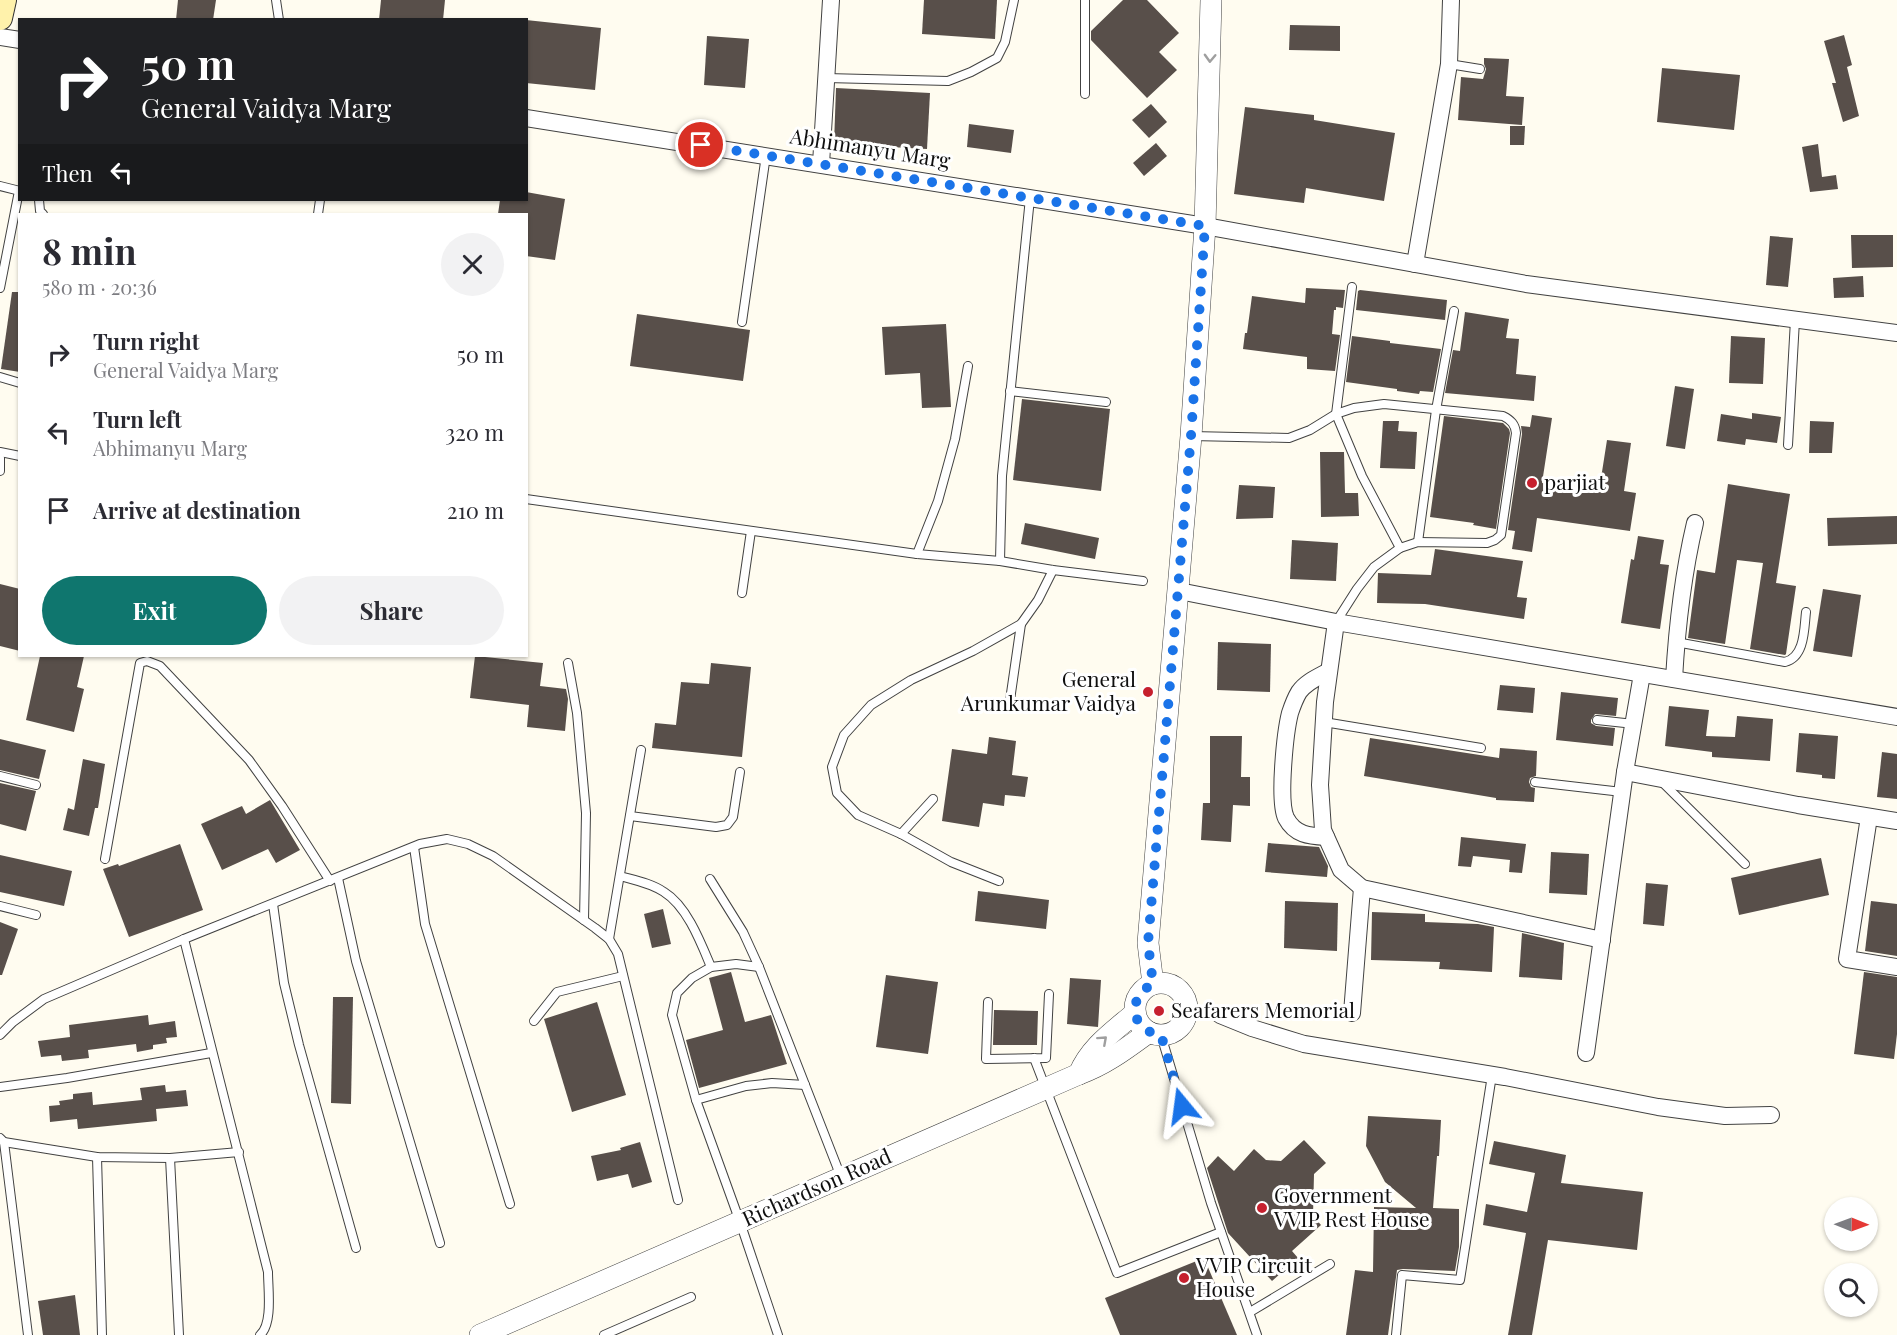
<!DOCTYPE html>
<meta charset="utf-8">
<style>
:root{--surface:#fff;--page:#f2f2f3;--text:#2b2b33;--muted:#7c7c81;--accent:#0f766e}
body{margin:0;font-family:"Playfair Display",serif;background:var(--page);color:var(--text);height:100vh;display:flex;flex-direction:column;font-size:22px;white-space:nowrap}
*{box-sizing:border-box;margin:0}
p{font-size:20px;color:var(--muted)}
.icon{flex:none;width:33px;height:33px;fill:none;stroke:currentColor;stroke-width:2;stroke-linecap:round;stroke-linejoin:round}
.map{position:relative;flex:1;overflow:hidden}
.panel{position:absolute;left:18px;top:213px;width:510px;height:444px;display:flex;flex-direction:column;background:var(--surface);border-radius:0px;box-shadow:0 2px 4px #0004}
.panel>*{flex:none}
.hud{position:absolute;left:18px;top:18px;width:510px;height:183px;border-radius:0px;box-shadow:0 2px 4px #0004;background:#202124;color:#fff;overflow:hidden}
.needle{width:39px;rotate:91deg}
.tools{position:absolute;left:1824px;top:1197px;display:grid;gap:12px}
.tools a{display:grid;place-items:center;width:54px;height:54px;border-radius:50%;background:var(--surface);box-shadow:0 2px 4px #0004;font-size:30px}
.pin{position:absolute;display:grid;place-items:center;width:51px;height:51px;color:#fff;margin:-26px;border:3px solid #fff;border-radius:50%;box-shadow:0 2px 6px #0007}
.me{position:absolute;width:66px;margin:-33px;rotate:344deg;stroke-linejoin:round;filter:drop-shadow(0 0 4px #0008)}
.turn{display:flex;align-items:center;gap:21px;height:126px;padding:0 24px;font-size:27px}
.turn .icon{width:78px;height:78px;stroke-width:2.5}
.turn b{display:block;font-size:42px;line-height:51px}
.then{display:flex;align-items:center;height:57px;padding:0 24px;background:#0003;gap:12px;font-size:22px}
.round{display:grid;place-items:center;flex:none;width:63px;height:63px;border-radius:32px;background:var(--page)}
.head{display:flex;align-items:center;justify-content:space-between;height:102px;padding:0 24px}
h1{font-size:36px;font-weight:700;line-height:45px}
.primary-button{display:flex;gap:12px;margin-top:auto;padding:12px 24px}
.primary-button a{flex:1;height:69px;border-radius:36px;background:var(--accent);color:#fff;font-size:24px;font-weight:700;line-height:69px;text-align:center}
.primary-button a+a{background:var(--page);color:var(--text)}
ul{padding:0;list-style:none}
li{display:flex;align-items:center;gap:18px;height:78px;padding:0 24px}
li div{flex:1}
li b{display:block;font-size:22px}
li em{font-style:normal}
.map>svg:first-child{display:block}
.building{fill:#584f4a}
.lines{fill:none;stroke-linecap:round;stroke-linejoin:round}
.service-casing{stroke:#424242;stroke-width:10}
.minor-casing{stroke:#424242;stroke-width:18}
.tertiary-casing{stroke:#424242;stroke-width:22}
.secondary-casing{stroke:#313131;stroke-width:26}
.service{stroke:#fff;stroke-width:8}
.minor{stroke:#fff;stroke-width:16}
.tertiary{stroke:#fff;stroke-width:21}
.secondary{stroke:#fff2ab;stroke-width:24}
.oneway{stroke:#9f9f9f}
.route{stroke:#1a73e8;stroke-width:10;stroke-dasharray:0 18}
.poi-dot{fill:#c6202e;stroke:#fff;stroke-width:2}
.labels{text-anchor:middle;stroke-width:6;stroke-linejoin:round;paint-order:stroke}
.street-label{font-size:21px;fill:#0f0f0f;stroke:#fff}
.poi-label{font-size:21px;fill:#0f0f0f;stroke:#fff;text-anchor:start}
</style>
<div class="map">
<svg width="1897" height="1335" viewBox="0 0 1897 1335">
<rect width="100%" height="100%" fill="#fffcf0"/>
<!-- building -->
<g class="building">
<path d="M178,0h38l-3,20h-37z"/>
<path d="M381,0h64l-2,20h-64z"/>
<path d="M924,0h73l-2,39 -73,-5z"/>
<path d="M1123,0h24l32,33 -20,19 18,18 -30,28 -56,-58v-9z"/>
<path d="M526,20l75,8 -6,62 -69,-7z"/>
<path d="M1290,25l50,1v25l-51,-1z"/>
<path d="M1844,35l8,30 -5,2 12,49 -16,6 -11,-39h4l-12,-42z"/>
<path d="M707,36l42,3 -4,49 -41,-3z"/>
<path d="M1484,58l25,1 -3,37 18,1 -2,28 -64,-5 3,-43 22,2 3,-10 -2,-5z"/>
<path d="M1662,68l78,7 -6,55 -77,-8z"/>
<path d="M836,88l94,5 -3,56 -93,-5z"/>
<path d="M1151,104l16,18 -18,16 -17,-18z"/>
<path d="M1245,107l69,8v5l81,13 -11,68 -78,-13 -2,15 -70,-9z"/>
<path d="M969,124l45,6 -3,23 -44,-6z"/>
<path d="M1510,126h15l-1,19h-14z"/>
<path d="M1156,143l11,13 -23,20 -11,-13z"/>
<path d="M1818,144l4,33 14,-2 2,14 -28,3 -8,-45z"/>
<path d="M526,192l39,7 -10,61 -29,-4v-42h-28l2,-14h26z"/>
<path d="M1851,235h42v32l-41,1z"/>
<path d="M1770,236l23,2 -5,49 -22,-2z"/>
<path d="M1863,276l1,21 -30,1 -1,-20z"/>
<path d="M1306,288l39,2 -2,18 -7,-1v3h-2l-2,24 8,1 -5,36 -28,-2v-12l-64,-8 2,-16h2l5,-37 53,7z"/>
<path d="M1360,290l87,10 -2,20 -89,-10 2,-19z"/>
<path d="M12,292h8v80l-19,-3z"/>
<path d="M1465,312l44,7 -3,19 13,1 -3,35 20,2 -2,25 -89,-8 8,-43 7,1z"/>
<path d="M637,314l113,16 -7,51 -113,-15z"/>
<path d="M946,324l5,83 -29,1 -2,-35 -35,2 -3,-48z"/>
<path d="M1352,336l38,5v2l51,6 -8,43 -13,-1 -1,3 -22,-3v-2l-51,-7z"/>
<path d="M1731,336l34,2 -2,46 -34,-1z"/>
<path d="M1675,386l19,3 -9,60 -19,-3z"/>
<path d="M1022,399l88,10 -9,82 -88,-11z"/>
<path d="M1752,413l29,4 -4,26 -31,-4 -1,6 -28,-4 4,-27 31,5z"/>
<path d="M1532,415l20,3 -10,65 57,8 8,-51 24,3 -7,48 12,2 -6,38 -93,-13 -5,34 -20,-3 3,-18 -7,-1 14,-96 -1,-8 9,1z"/>
<path d="M1444,416l59,7 6,6 1,4 -14,96 -23,-4 1,-2 -44,-6z"/>
<path d="M1383,421h16l-1,10 19,1 -2,37 -35,-1z"/>
<path d="M1810,421l24,1 -2,31h-23z"/>
<path d="M1320,452h24l1,41h13l1,23 -38,1z"/>
<path d="M1728,484l62,10 -14,89 20,3 -10,68 -1,1 -35,-6 13,-86 -26,-3 -12,84 -37,-6 9,-68 18,3z"/>
<path d="M1239,485l36,2 -2,31 -37,1z"/>
<path d="M1897,516v28l-69,2 -1,-28z"/>
<path d="M1025,523l74,15 -4,21 -74,-15z"/>
<path d="M1638,536l26,4 -4,24 9,1 -9,64 -39,-6 10,-64 3,1z"/>
<path d="M1292,540l46,3 -2,38 -46,-2z"/>
<path d="M1435,549l88,12 -6,36 10,1 -3,21 -99,-15 -48,-1 1,-30 53,2z"/>
<path d="M0,584l20,5v62l-20,-5z"/>
<path d="M1823,589l38,6 -9,62 -39,-6z"/>
<path d="M1218,642l53,2 -1,48 -53,-2z"/>
<path d="M40,656h44l-7,31 7,2 -10,43 -48,-12z"/>
<path d="M475,656l68,7 -3,23 26,3 2,10 -3,32 -38,-4 2,-22 -59,-7z"/>
<path d="M711,663l40,4 -9,90 -90,-9 3,-25 21,2 5,-43 28,2z"/>
<path d="M1500,685l35,3 -2,25 -36,-3z"/>
<path d="M1561,692l57,6 -2,18 -21,-2 -4,6v3l5,3 19,2 -2,18 -57,-6z"/>
<path d="M1669,706l40,4 -3,26 29,1 2,-21 36,3 -3,42 -58,-4v-5l-47,-6z"/>
<path d="M1799,733l39,3 -3,43 -13,-1v-3l-26,-3z"/>
<path d="M1210,736h32l-1,41h9v29l-17,-1 -2,37 -30,-2 2,-37h7z"/>
<path d="M989,737l27,4 -4,34 16,2 -3,20 -20,-2 -1,11 -21,-3 -4,24 -37,-6 10,-72 35,5z"/>
<path d="M1370,738l129,20 1,-10 37,3 -1,25 -6,2 -1,4 2,5 4,1 -1,14 -38,-2v-2l-132,-22z"/>
<path d="M0,739l46,11 -7,29 -39,-9z"/>
<path d="M1882,752l15,2v45l-20,-2z"/>
<path d="M83,759l22,5 -7,44h-3l-6,28 -26,-6 5,-22 6,2z"/>
<path d="M0,783l36,8 -10,40 -26,-7z"/>
<path d="M270,800l30,50 -24,13 -8,-14 -46,21 -21,-46 41,-18 4,8z"/>
<path d="M1461,837l65,7 -4,29 -13,-1 1,-12 -37,-4 -2,11 -13,-1z"/>
<path d="M1268,843l51,4 9,19 -1,11 -62,-5z"/>
<path d="M180,844l23,66 -74,27 -26,-68 15,-5 1,2z"/>
<path d="M1551,852l38,2 -2,41 -38,-2z"/>
<path d="M0,855l72,16 -8,35 -64,-14z"/>
<path d="M1821,858l8,37 -90,20 -8,-37z"/>
<path d="M1646,883l22,2 -4,41 -21,-2z"/>
<path d="M978,891l71,9 -3,29 -71,-8z"/>
<path d="M1285,901l53,2 -1,48 -53,-3z"/>
<path d="M1871,901l26,3v52l-32,-5z"/>
<path d="M663,909l8,35 -19,4 -8,-34z"/>
<path d="M1372,912l53,2v8l53,2 16,3 -2,45 -53,-3 1,-7 -69,-2z"/>
<path d="M0,922l18,7 -16,46h-2z"/>
<path d="M1522,933l42,10 -2,37 -43,-3z"/>
<path d="M731,972l14,50 26,-7 16,49 -88,24 -13,-48 37,-10 -14,-52z"/>
<path d="M1864,972l33,5v57l-3,25 -40,-5z"/>
<path d="M886,975l52,7 -10,72 -52,-7z"/>
<path d="M1070,978l31,2 -3,47 -31,-3z"/>
<path d="M333,997h20l-2,107 -20,-1z"/>
<path d="M597,1002l29,93 -54,17 -28,-93z"/>
<path d="M994,1010l44,1 -1,34h-44z"/>
<path d="M148,1015l1,10 26,-4 2,16 -11,1 1,5 -14,2v4l-16,3 -1,-8 -48,6 1,8 -27,3 -1,-6 -20,2 -3,-16 32,-4 -1,-12z"/>
<path d="M165,1085l1,7 20,-2 2,16 -32,3 1,12 -79,8 -1,-10 -27,3 -1,-16 11,-1 -1,-4 14,-2v-5l19,-2 1,13 49,-5 -2,-12z"/>
<path d="M1368,1116l73,4 -2,36h-2l-4,52 26,1v38l-4,24 -52,-2 -6,1 -9,65h-42l9,-65 18,2 1,-65 42,1 -31,-26 -19,-36z"/>
<path d="M1304,1140l22,23 -12,11 -1,42 8,9 -29,26 6,7 -26,23 -44,-48 -21,-65 11,-12 16,15 20,-22 12,11 15,1z"/>
<path d="M1494,1141l72,14 -5,28 82,9 -6,58 -89,-10 -16,95h-24l18,-102 -43,-8 3,-21 41,8 8,-39 -46,-9z"/>
<path d="M640,1142l12,40 -20,6 -4,-14 -31,7 -6,-25 30,-6 -1,-2z"/>
<path d="M1204,1258l33,77h-117l-15,-37z"/>
<path d="M75,1295l5,40h-37l-5,-34z"/>
</g>
<g class="lines">
<defs>
<g id="service">
<path d="M276,0l3,20"/>
<path d="M1449,64l31,5"/>
<path d="M826,78l122,3 23,-9 26,-14 8,-16 9,-42"/>
<path d="M1085,94v-94"/>
<path d="M0,186l20,5"/>
<path d="M39,200l1,11 3,3"/>
<path d="M318,214l2,-14"/>
<path d="M1352,287l-16,127 26,62 38,72"/>
<path d="M0,288l19,-97"/>
<path d="M742,322l24,-167"/>
<path d="M0,377l20,6"/>
<path d="M1010,391l96,11"/>
<path d="M1191,436l98,2 21,-8 26,-16 18,-6 30,-4 119,12c8,4 12,8 13,17l-15,102 -6,5 -8,3 -69,-1 -18,6 -26,19 -17,22 -21,33"/>
<path d="M1788,445l7,-125"/>
<path d="M0,452l20,4"/>
<path d="M0,458v13"/>
<path d="M526,499l391,55 83,7 53,9 90,11"/>
<path d="M1418,542l18,-132 18,-99"/>
<path d="M917,554l21,-53 17,-62 13,-73"/>
<path d="M1000,561l2,-85 28,-278"/>
<path d="M742,593l9,-62"/>
<path d="M1676,642l109,20c20,-5 19,-33 21,-50"/>
<path d="M568,663l9,50 9,100 -2,107"/>
<path d="M1009,707l12,-83"/>
<path d="M1597,720l37,4"/>
<path d="M1324,722l157,26"/>
<path d="M0,776l36,9"/>
<path d="M1535,782l87,10"/>
<path d="M1662,782l83,82"/>
<path d="M630,816l86,11 11,-2 6,-8 7,-45"/>
<path d="M901,834l32,-35"/>
<path d="M414,847l11,77 85,280"/>
<path d="M105,859l35,-196 7,-2 13,5 89,94 33,46 48,75"/>
<path d="M620,876c14,4 31,7 44,16 23,14 37,51 47,75"/>
<path d="M338,878l18,83 84,282"/>
<path d="M710,879l33,53 16,35 82,210"/>
<path d="M999,881l-48,-19 -50,-28 -43,-19 -21,-22 -5,-26 12,-32 27,-30 40,-25 62,-29 48,-27 17,-24 15,-30"/>
<path d="M273,904l11,79 15,62 57,203"/>
<path d="M0,906l36,9"/>
<path d="M184,939l84,333c0,17 5,52 -8,63"/>
<path d="M609,939l32,-189"/>
<path d="M759,967l-23,-3 -25,3 -19,11 -15,15 -5,22 24,85 44,122 38,113"/>
<path d="M988,1002l-2,57 60,-1 3,-64"/>
<path d="M534,1021l23,-29 66,-16"/>
<path d="M0,1035l13,-13 31,-23 140,-60 236,-95 27,-5 21,5 25,12 102,72 14,11 9,15 60,246"/>
<path d="M1161,1035l50,168 46,132"/>
<path d="M1034,1058l83,215 104,-41"/>
<path d="M0,1087l67,-9 144,-25"/>
<path d="M696,1100l50,-14 26,-3 33,2"/>
<path d="M0,1138l4,4 93,15 73,1 69,-6"/>
<path d="M4,1142l24,193"/>
<path d="M97,1157l5,178"/>
<path d="M170,1158l9,177"/>
<path d="M1250,1312l80,-48"/>
<path d="M604,1335l87,-38"/>
<path d="M1396,1335l6,-60 58,5 32,-205"/>
</g>
<g id="minor">
<path d="M0,37l20,3"/>
<path d="M526,118l679,108 321,58 371,49"/>
<path d="M821,164l10,-164"/>
<path d="M1415,264l34,-200 2,-64"/>
<path d="M1179,591l157,31 561,95"/>
<path d="M1336,622l-11,80 -5,83 3,45 18,40 21,18 240,52"/>
<path d="M1674,679c3,-53 9,-105 21,-156"/>
<path d="M1625,772l173,33 99,16"/>
<path d="M1869,817l-22,142 50,8"/>
<path d="M1326,837c-17,-1 -31,-2 -40,-19 -8,-17 -1,-85 4,-105 2,-6 6,-16 9,-21 7,-10 19,-15 30,-21"/>
<path d="M1352,1013l10,-125"/>
<path d="M1220,1015l32,13 52,16 201,33 153,30 67,9 46,-1"/>
<path d="M1586,1053l39,-281 17,-98"/>
</g>
<g id="tertiary">
<circle cx="1161" cy="1009" r="26"/>
<path d="M1153,984l-5,-41 43,-507 14,-210 6,-226"/>
<path d="M1079,1074c11,-27 35,-43 56,-61"/>
<path d="M480,1335l599,-261c26,-9 48,-26 70,-42"/>
</g>
<path id="secondary" d="M0,18l4,-18"/>
</defs>
<!-- service casing -->
<use href="#service" class="service-casing"/>
<!-- minor casing -->
<use href="#minor" class="minor-casing"/>
<!-- tertiary casing -->
<use href="#tertiary" class="tertiary-casing"/>
<!-- secondary casing -->
<use href="#secondary" class="secondary-casing"/>
<!-- service -->
<use href="#service" class="service"/>
<!-- minor -->
<use href="#minor" class="minor"/>
<!-- tertiary -->
<use href="#tertiary" class="tertiary"/>
<!-- secondary -->
<use href="#secondary" class="secondary"/>
</g>
<!-- one-way arrows -->
<defs><path id="oneway-chevron" d="M-2-3.5L2.5 0L-2 3.5" fill="none" stroke-width="1.6" stroke-linecap="round" stroke-linejoin="round" transform="scale(1.5)"/></defs>
<g class="oneway">
<use href="#oneway-chevron" transform="translate(1210 58) rotate(92)"/>
<use href="#oneway-chevron" transform="translate(1103 1040) rotate(-42)"/>
</g>
<g class="lines">
<!-- route -->
<path class="route" d="M701,145l504,81 -14,210 -43,507 5,41c-27,13 -23,47 8,51l21,71"/>
</g>
<!-- markers -->
<g class="poi-dot">
<circle cx="1532" cy="483" r="6"/>
<circle cx="1148" cy="692" r="6"/>
<circle cx="1159" cy="1011" r="6"/>
<circle cx="1262" cy="1208" r="6"/>
<circle cx="1184" cy="1278" r="6"/>
</g>
<g class="labels">
<!-- street labels -->
<g class="street-label">
<text transform="translate(870 149) rotate(9)" y="7">Abhimanyu Marg</text>
<text transform="translate(817 1188) rotate(-24)" y="7">Richardson Road</text>
</g>
<!-- poi labels -->
<g class="poi-label">
<text x="1544" y="490">parjiat</text>
<text x="1136" y="687" text-anchor="end">General<tspan x="1136" dy="24">Arunkumar Vaidya</tspan></text>
<text x="1171" y="1018">Seafarers Memorial</text>
<text x="1274" y="1203">Government<tspan x="1274" dy="24">VVIP Rest House</tspan></text>
<text x="1196" y="1273">VVIP Circuit<tspan x="1196" dy="24">House</tspan></text>
</g>
</g>
</svg>
<div class="tools">
<a><svg class="needle" viewBox="-14 -14 28 28"><path d="M0-13l5 13h-10z" fill="#e53935"/><path d="M0 13l5-13h-10z" fill="#7c7c81"/></svg></a>
<a><svg class="icon" aria-label="search" viewBox="0 0 24 24"><circle cx="10" cy="10" r="6"/><path d="M15 15l6 6"/></svg></a>
</div>
<div class="pin" style="left:701px;top:145px;background:#d93025"><svg class="icon" aria-label="arrive" viewBox="0 0 24 24"><path d="M6 21V4h12l-3 4 3 4H6"/></svg></div>
<svg class="me" style="left:1182px;top:1106px" viewBox="-20 -20 40 40"><path d="M0-17L14 15 0 8-14 15z" fill="#1a73e8" stroke="#fff" stroke-width="4"/></svg>
<div class="hud">
<div class="turn"><svg class="icon" aria-label="right" viewBox="0 0 24 24"><path d="M7 20v-9h11M14 6l5 5-5 5"/></svg><div><b>50 m</b>General Vaidya Marg</div></div>
<div class="then">Then<svg class="icon" aria-label="left" viewBox="0 0 24 24"><path d="M17 20v-9H6M10 6l-5 5 5 5"/></svg></div>
</div>
<section class="panel">
<div class="head"><div><h1>8 min</h1><p>580 m · 20:36</p></div><a class="round"><svg class="icon" aria-label="close" viewBox="0 0 24 24"><path d="M6 6l12 12M18 6L6 18"/></svg></a></div>
<ul>
<li><svg class="icon" aria-label="right" viewBox="0 0 24 24"><path d="M7 20v-9h11M14 6l5 5-5 5"/></svg><div><b>Turn right</b><p>General Vaidya Marg</p></div><em>50 m</em></li>
<li><svg class="icon" aria-label="left" viewBox="0 0 24 24"><path d="M17 20v-9H6M10 6l-5 5 5 5"/></svg><div><b>Turn left</b><p>Abhimanyu Marg</p></div><em>320 m</em></li>
<li><svg class="icon" aria-label="arrive" viewBox="0 0 24 24"><path d="M6 21V4h12l-3 4 3 4H6"/></svg><div><b>Arrive at destination</b></div><em>210 m</em></li>
</ul>
<div class="primary-button"><a>Exit</a><a>Share</a></div>
</section>
</div>
